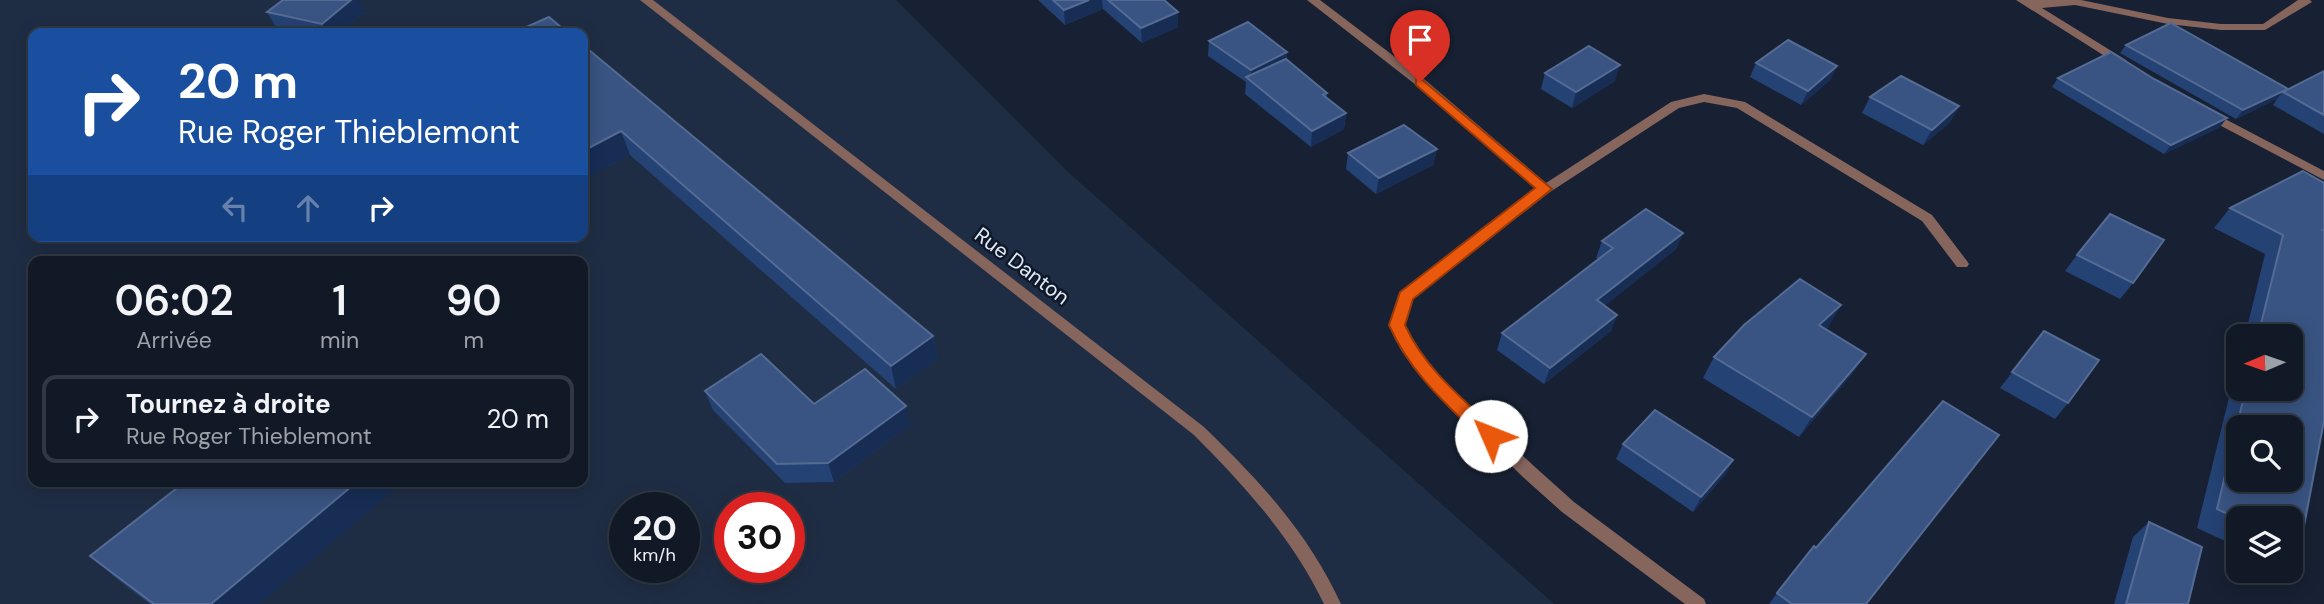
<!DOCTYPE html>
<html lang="fr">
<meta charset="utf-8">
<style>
:root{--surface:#111926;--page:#1e2632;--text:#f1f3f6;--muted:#9ca0a7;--line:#303843}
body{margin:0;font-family:"DM Sans",sans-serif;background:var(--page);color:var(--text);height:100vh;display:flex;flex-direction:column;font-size:26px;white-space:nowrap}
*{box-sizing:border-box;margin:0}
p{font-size:23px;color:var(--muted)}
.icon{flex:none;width:38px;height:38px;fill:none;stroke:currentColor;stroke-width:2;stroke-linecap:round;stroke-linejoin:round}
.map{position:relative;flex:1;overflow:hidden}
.panel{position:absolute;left:28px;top:256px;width:560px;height:231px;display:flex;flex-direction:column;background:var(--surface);border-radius:14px;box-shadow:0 4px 18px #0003,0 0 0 2px var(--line)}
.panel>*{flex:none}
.guide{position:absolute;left:28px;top:28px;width:560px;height:214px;border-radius:14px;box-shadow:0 4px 18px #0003,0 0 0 2px var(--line);background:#1a4fa0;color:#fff;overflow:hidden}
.needle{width:46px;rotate:268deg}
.tools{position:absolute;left:2226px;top:324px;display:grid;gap:14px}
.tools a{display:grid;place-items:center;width:77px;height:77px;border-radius:14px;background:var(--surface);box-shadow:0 4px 18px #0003,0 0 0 2px var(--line);font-size:35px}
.speed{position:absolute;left:609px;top:492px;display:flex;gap:14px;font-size:35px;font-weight:700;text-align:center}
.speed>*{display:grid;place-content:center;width:91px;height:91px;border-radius:50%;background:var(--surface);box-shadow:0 4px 18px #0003,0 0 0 2px var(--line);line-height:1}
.speed small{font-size:18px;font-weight:400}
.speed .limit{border:10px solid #d22;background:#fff;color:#111}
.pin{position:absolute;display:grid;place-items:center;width:60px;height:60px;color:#fff;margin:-72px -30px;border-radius:50% 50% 50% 0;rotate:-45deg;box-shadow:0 0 7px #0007}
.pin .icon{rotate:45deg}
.me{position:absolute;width:77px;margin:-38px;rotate:314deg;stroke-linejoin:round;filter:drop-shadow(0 0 5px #0008)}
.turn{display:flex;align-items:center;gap:24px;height:147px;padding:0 35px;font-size:32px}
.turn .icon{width:91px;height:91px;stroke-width:2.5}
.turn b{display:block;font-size:49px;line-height:60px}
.lanes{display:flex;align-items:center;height:66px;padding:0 35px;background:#0003;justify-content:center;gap:35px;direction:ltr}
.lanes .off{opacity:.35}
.eta{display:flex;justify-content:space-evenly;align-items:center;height:119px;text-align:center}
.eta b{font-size:42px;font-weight:600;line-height:49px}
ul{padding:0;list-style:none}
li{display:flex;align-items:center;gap:21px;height:88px;margin:0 14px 10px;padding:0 21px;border:4px solid var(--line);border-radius:14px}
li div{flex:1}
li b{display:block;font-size:26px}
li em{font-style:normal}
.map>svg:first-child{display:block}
.built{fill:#1f2d44;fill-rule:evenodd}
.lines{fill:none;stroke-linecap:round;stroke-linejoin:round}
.minor{fill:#86655d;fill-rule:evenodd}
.tertiary{fill:#86655d;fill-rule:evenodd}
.wall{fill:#254274}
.shaded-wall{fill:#172d54}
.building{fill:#395482;stroke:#546b94;stroke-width:2;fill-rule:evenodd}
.route{fill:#ea580c;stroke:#983908;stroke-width:2}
.labels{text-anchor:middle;stroke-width:5;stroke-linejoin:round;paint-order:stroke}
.street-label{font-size:21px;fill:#e1e9f5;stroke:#0e1829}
</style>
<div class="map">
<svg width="2324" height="604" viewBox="0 0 2324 604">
<rect width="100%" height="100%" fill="#172133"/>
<!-- built -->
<path class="built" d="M0,0h896l171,171 487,433h-1554zM33,33h550v203h-550zM33,261h550v220h-550zM625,508h59v59h-59zM730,508h59v59h-59z"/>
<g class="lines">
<!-- minor -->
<g class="minor">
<path d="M1307,0h13l104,79 122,104 125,-81 33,-8 41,8 187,113 35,46 2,3 -2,3h-10l-35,-46 -185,-113 -33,-6 -25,6 -129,84 -138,107 -8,26 8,18 27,35 96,89 39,35 130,97 2,5h-21l-123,-92 -39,-35 -94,-91 -28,-36 -11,-25 11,-33 136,-103 -121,-104z"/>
<path d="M2016,0h65l87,18 53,6h42l35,-24h12l2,2 -47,28h-44l-53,-6 -93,-19 -33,3 84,52 2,3 -6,4z"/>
<path d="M2208,110l116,61v9l-120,-63 -2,-3 2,-3z"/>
</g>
<!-- tertiary -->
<path class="tertiary" d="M640,0h13l551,427c55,53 105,107 137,177h-17c-31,-65 -79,-118 -130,-169z"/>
</g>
<!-- wall -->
<g class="wall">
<path d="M1038,0h126l14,12v15l-36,16 -39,-34 -38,16z"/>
<path d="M267,12h98l-26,21h-40l-22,-4z"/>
<path d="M1209,41l78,11 -1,8 41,33v5l19,15 -2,16 -33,18 -66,-53 1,-12 -38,-26z"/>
<path d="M583,45l350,291 5,23 -42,30 -266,-234 -47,25z"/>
<path d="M2126,45l161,45 37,-19v63l-51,-29 4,-6 -41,20 -116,-66z"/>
<path d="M1756,63l81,3 -7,14 -29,25 -51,-28z"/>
<path d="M1545,73l70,8 -43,27 -31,-19z"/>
<path d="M2058,78l162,49 -56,27 -112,-67z"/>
<path d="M1870,97l89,9 -9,16 -27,23 -61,-32z"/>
<path d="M1437,149l-4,16 -57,29 -30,-25 2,-16z"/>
<path d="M2303,171l-3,376 -9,7v-36h-53v29l-41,-19 41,-167v27h53v-52h-46l20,-82 -51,-26 16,-20z"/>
<path d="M1683,233l-7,16 -72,57 13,9 -6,16 -67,53 -47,-34 5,-17 97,-74 -3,-1 6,-17z"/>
<path d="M2077,255l56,28 -13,16 -55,-28z"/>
<path d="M1829,326l-3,3 40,25 -14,20 -53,63 -96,-59 11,-21z"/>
<path d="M2044,331l24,72 -13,16 -55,-31z"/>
<path d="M705,391l109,13 96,21 -76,57 -49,1 -72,-73z"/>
<path d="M1623,444l110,16 -8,15 -32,37 -77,-53z"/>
<path d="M2149,522l39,82h-74l19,-67z"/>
<path d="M1816,548l50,56h-97l8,-11z"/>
<path d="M90,556l170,48h-110l-34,-26z"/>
</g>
<!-- shaded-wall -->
<g class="shaded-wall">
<path d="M351,0h8l6,12 -26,21h-12l-5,-9z"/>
<path d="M1089,0h13l1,9 -38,16 -1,-15z"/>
<path d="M1178,12v15l-36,16 -1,-15z"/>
<path d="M1287,52l-2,15 -35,14 1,-11z"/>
<path d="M1620,65l-5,16 -43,27 4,-16z"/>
<path d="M1837,66l-7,14 -29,25 7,-14z"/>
<path d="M2288,89l-5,3 -6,7 -41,20 7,-9z"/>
<path d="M1959,106l-9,16 -27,23 9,-15z"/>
<path d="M1346,113l-2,16 -33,18 1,-16z"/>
<path d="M2227,118l-7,9 -56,27 7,-9z"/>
<path d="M621,131l9,24 -47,25v-29z"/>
<path d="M1437,149l-4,16 -57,29 3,-16z"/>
<path d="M1683,233l-7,16 -85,68 6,-17z"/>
<path d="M1841,305l-12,21 -22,20 12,-21z"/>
<path d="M1617,315l-6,16 -67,53 6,-16z"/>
<path d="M933,336l5,23 -42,30 -5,-23z"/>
<path d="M1866,354l-14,20 -53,63 13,-20z"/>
<path d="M906,406l4,19 -76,57 -6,-19z"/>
<path d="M1733,460l-8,15 -32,37 8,-15z"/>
<path d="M358,481h46l-144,123h-49z"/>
</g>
<!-- building -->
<g class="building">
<path d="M283,0h68l-29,24 -55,-12z"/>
<path d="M1053,0h36l-25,10z"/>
<path d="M1108,0h56l14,12 -37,16z"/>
<path d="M549,17l19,16h-55z"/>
<path d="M1248,22l39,30 -36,18 -42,-29z"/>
<path d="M2171,23l117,66 -45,21 -117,-65z"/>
<path d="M1788,40l49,26 -29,25 -52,-28z"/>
<path d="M583,45l350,291 -42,30 -270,-235 -38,20z"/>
<path d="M1589,46l31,19 -44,27 -31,-19z"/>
<path d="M2111,52l43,27 73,39 -56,27 -113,-67z"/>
<path d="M1286,59l41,34 -4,2 23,18 -34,18 -66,-54z"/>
<path d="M2324,71v44l-41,-23z"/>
<path d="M1901,76l58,30 -27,24 -62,-33z"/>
<path d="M1404,125l33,24 -58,29 -31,-25z"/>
<path d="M2303,171l21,12v46l-1,1h1v191l-24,126 -9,-4v-25h-53v1l-21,-10 29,-121h45v-52h-33l25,-101 -53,-27zM2238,427h53v53h-53z"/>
<path d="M1646,209l37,24 -86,67 20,15 -67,53 -48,-35 111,-85 -11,-7z"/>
<path d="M2110,214l54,26 -31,43 -56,-28z"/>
<path d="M1800,279l41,26 -22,20 47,29 -54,63 -98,-60 30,-32z"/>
<path d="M2044,331l55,29 -31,43 -56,-31z"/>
<path d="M761,354l53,50 51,-35 41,37 -78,57 -51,1 -72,-73z"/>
<path d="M1943,401l56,34 -133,169h-74l-15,-11 37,-47 2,2z"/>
<path d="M1655,410l78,50 -32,37 -78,-53z"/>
<path d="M186,481h172l-147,123h-57l-64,-48z"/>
<path d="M2149,522l53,25 -14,57h-62z"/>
</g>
<!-- route -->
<path class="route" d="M1420,78l132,111 -139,110 -8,26c20,44 58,74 92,106l2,5 -8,7 -7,-2c-37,-36 -74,-68 -95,-116l11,-33 135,-104 -119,-103v-6z"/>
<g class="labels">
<!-- street labels -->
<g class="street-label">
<text transform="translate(1022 266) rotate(37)" y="7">Rue Danton</text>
</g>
</g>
</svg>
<div class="tools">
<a><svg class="needle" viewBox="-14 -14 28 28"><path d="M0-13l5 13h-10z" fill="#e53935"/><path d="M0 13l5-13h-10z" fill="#9ca0a7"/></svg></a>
<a><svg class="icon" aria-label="search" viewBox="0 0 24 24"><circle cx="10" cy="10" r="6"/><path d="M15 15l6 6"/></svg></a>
<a><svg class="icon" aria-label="layers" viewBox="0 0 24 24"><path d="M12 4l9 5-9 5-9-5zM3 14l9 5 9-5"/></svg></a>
</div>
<div class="speed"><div>20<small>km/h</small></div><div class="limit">30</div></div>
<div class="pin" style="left:1420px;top:82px;background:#d93025"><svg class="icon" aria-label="arrive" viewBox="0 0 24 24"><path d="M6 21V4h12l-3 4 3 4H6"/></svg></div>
<svg class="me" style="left:1491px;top:436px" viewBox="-20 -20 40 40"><circle r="19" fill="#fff"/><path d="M0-13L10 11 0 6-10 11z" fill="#ea580c"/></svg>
<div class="guide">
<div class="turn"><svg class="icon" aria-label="right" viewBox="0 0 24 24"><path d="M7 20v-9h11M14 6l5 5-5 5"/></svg><div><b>20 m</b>Rue Roger Thieblemont</div></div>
<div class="lanes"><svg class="icon off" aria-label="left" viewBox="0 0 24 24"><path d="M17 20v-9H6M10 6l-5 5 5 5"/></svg><svg class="icon off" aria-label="ahead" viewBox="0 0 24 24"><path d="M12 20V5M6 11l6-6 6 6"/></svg><svg class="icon" aria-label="right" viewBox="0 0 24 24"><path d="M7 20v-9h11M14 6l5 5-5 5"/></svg></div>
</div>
<section class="panel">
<div class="eta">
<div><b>06:02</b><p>Arrivée</p></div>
<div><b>1</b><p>min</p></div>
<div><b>90</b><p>m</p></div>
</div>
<ul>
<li><svg class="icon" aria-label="right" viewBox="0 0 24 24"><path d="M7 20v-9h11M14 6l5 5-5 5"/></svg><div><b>Tournez à droite</b><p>Rue Roger Thieblemont</p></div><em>20 m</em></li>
</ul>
</section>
</div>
